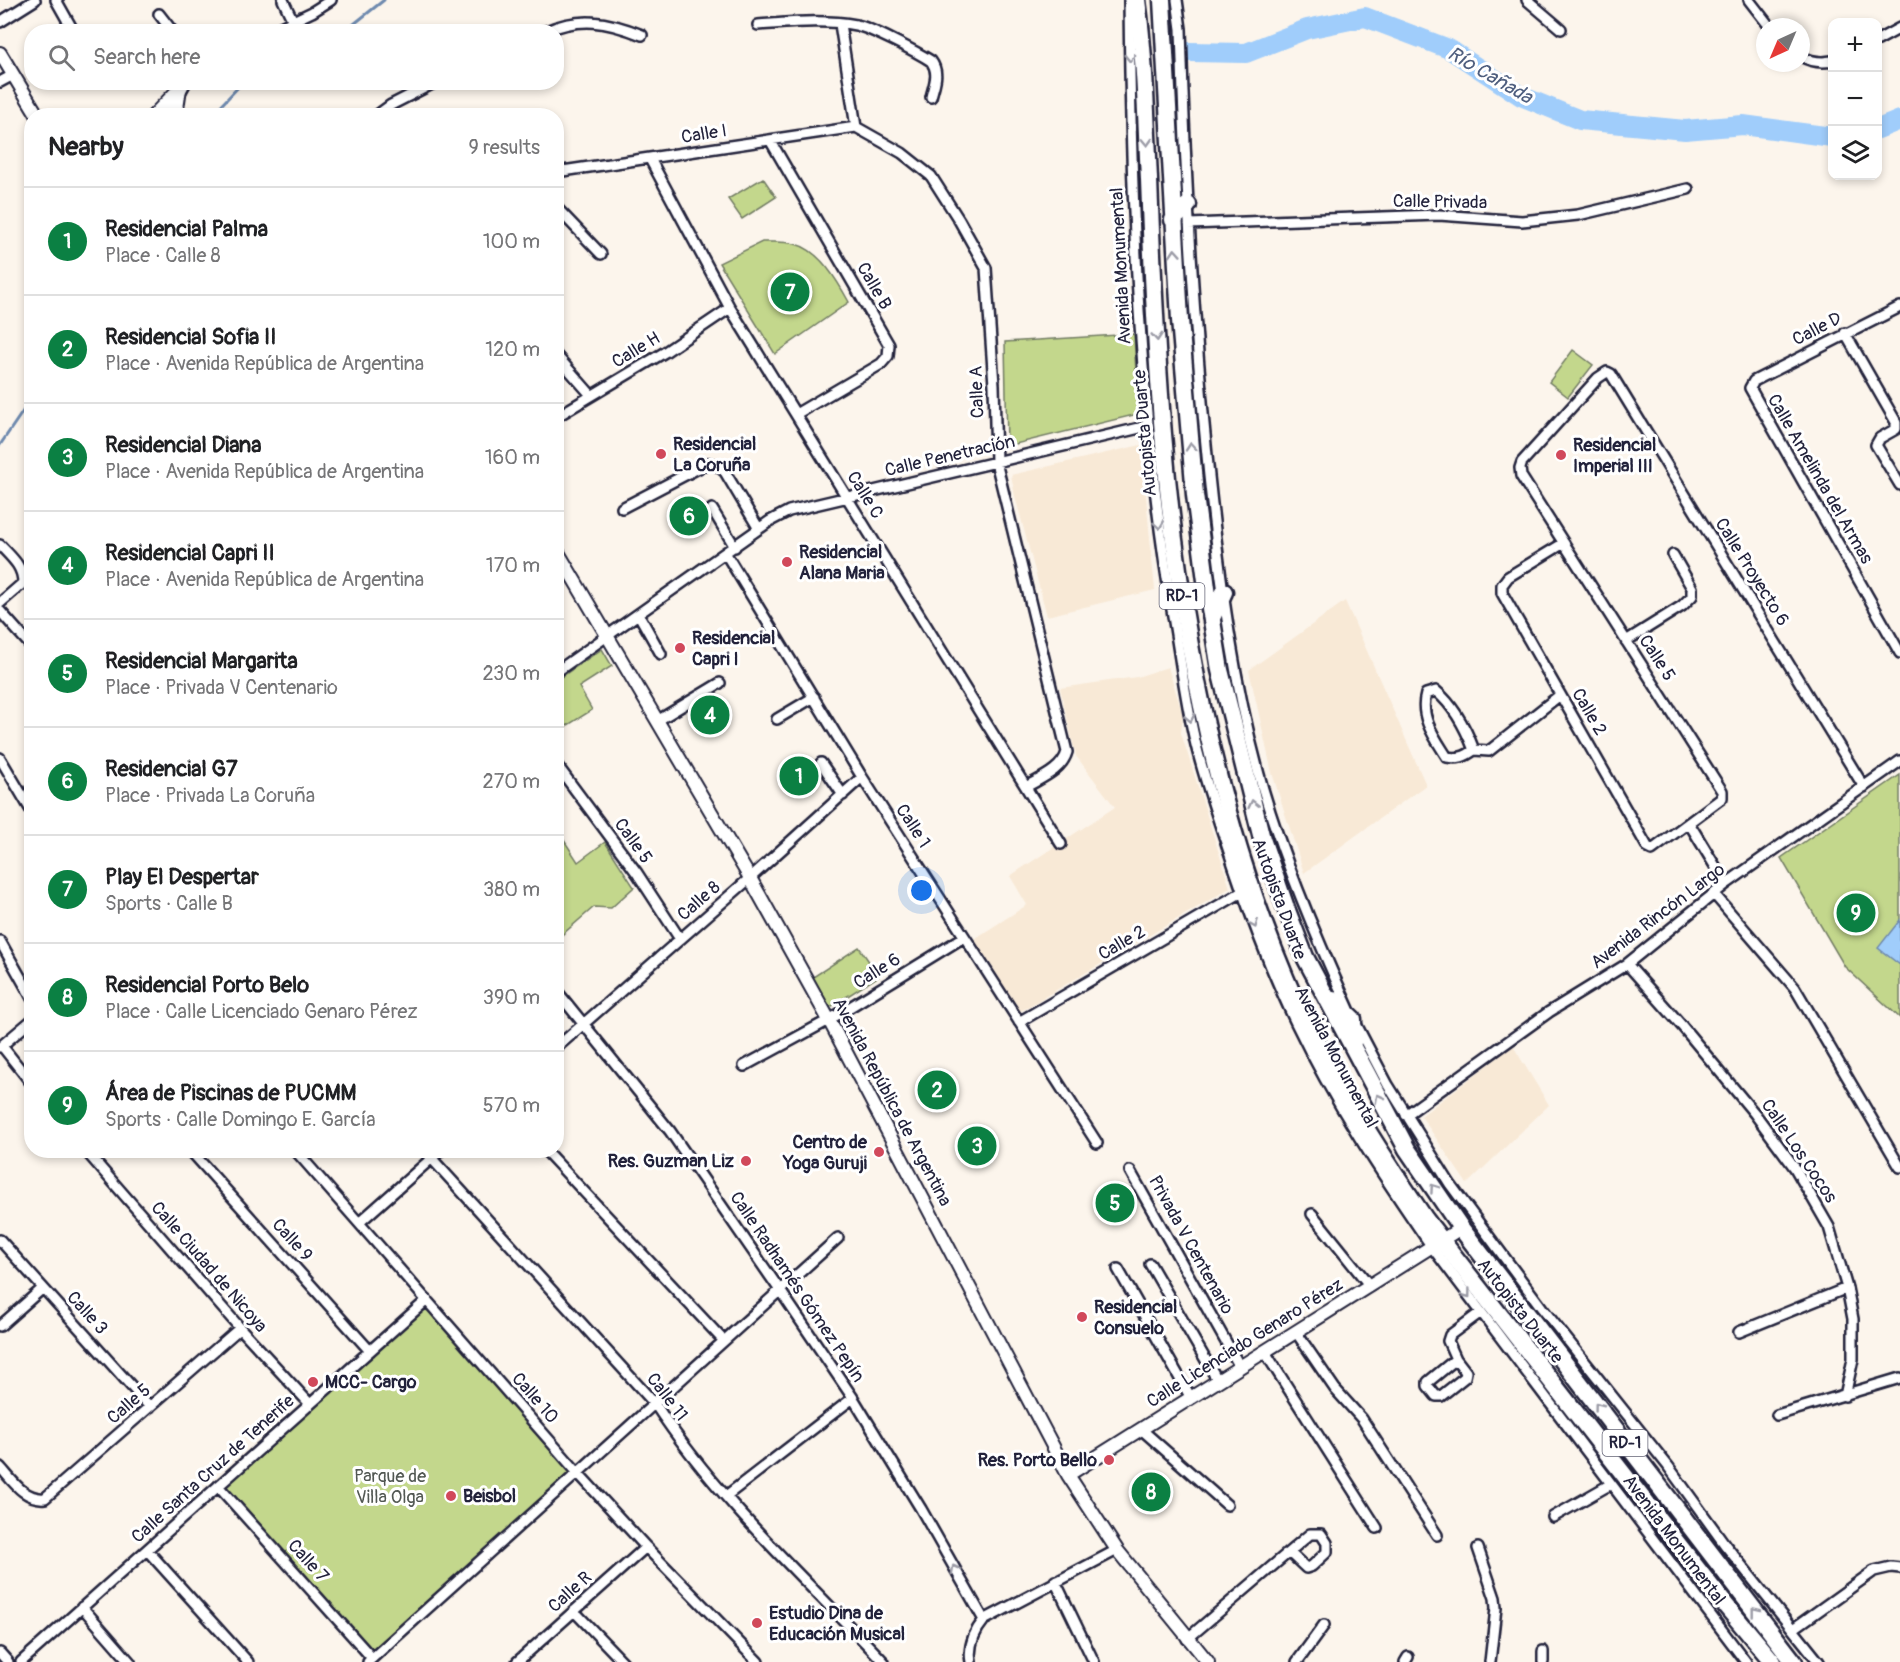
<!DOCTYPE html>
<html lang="en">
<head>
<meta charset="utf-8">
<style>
  :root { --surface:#fff; --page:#f2f2f2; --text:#202124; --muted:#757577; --line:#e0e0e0; --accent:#0b8043 }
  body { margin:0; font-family:Pangolin,sans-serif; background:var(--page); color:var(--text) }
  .controls { position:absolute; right:18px; top:18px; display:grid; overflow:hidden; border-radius:12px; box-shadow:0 3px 9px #0003 }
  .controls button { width:54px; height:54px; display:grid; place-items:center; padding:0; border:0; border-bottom:2px solid var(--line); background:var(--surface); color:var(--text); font:30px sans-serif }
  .compass { position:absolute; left:1756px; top:18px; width:54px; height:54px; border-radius:50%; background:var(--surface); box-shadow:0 3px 9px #0003; rotate:224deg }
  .you { position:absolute; left:922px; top:891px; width:21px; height:21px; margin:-15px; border:4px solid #fff; border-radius:50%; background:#1a73e8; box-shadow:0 0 0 9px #1a73e833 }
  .badge { display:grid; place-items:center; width:39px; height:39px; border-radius:50%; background:var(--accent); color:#fff; font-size:20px; font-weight:700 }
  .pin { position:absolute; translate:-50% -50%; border:3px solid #fff; box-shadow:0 2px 6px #0006 }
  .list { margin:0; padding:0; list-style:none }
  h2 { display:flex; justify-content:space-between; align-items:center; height:78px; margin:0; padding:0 24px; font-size:26px }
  h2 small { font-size:20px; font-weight:400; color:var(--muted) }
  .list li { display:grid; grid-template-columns:39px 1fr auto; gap:18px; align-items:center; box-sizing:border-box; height:108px; padding:0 24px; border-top:2px solid var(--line) }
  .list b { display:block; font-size:22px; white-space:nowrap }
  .list p { margin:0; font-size:20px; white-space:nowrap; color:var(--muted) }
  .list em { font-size:20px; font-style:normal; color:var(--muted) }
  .icon { flex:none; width:33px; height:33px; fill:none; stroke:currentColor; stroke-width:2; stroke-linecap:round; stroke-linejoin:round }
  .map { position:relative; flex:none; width:1900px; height:1662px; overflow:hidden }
  .search { position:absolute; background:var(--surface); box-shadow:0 3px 9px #0003; left:24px; top:24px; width:540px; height:66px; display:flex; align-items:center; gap:15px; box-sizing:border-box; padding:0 21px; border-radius:24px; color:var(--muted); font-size:22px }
  .panel { position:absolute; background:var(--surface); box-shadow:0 3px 9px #0003; left:24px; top:108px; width:540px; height:1050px; border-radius:24px }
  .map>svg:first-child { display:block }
</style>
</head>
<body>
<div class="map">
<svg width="1900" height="1662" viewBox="0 0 1900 1662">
  <rect width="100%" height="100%" fill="#fcf5ec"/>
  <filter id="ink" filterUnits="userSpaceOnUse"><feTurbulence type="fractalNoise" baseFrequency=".0167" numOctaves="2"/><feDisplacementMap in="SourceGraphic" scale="12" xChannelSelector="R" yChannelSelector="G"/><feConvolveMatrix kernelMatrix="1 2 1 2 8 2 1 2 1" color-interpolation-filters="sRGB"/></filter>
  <g filter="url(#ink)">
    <path fill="#f8e9d6" d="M1141,445L1155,590L1047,616L1015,496L1011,475Z
      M1345,601L1426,785L1304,873L1272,773L1249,670Z
      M1168,667L1183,715L1181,733L1230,888L1019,1012L968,943L1027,905L1010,876L1115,807L1076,756L1060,688L1137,677Z
      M1513,1046L1549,1105L1467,1184L1421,1116Z"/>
    <path fill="#c3d78c" stroke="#727c64" stroke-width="1.5" d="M763,178L776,197L742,219L728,199Z
      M762,242C773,242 785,241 795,244C820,250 838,282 849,302L775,354L719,263Z
      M1134,334L1138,414L1007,446L1005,342Z
      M1573,350L1593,365L1568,397L1549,382Z
      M602,649L612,666L579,687L592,710L557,732V680Z
      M1900,775V1018L1845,967L1781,858Z
      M556,828L578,862L605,842L634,887L611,908L594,907L557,939Z
      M859,947L879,976L829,1008L810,979Z
      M427,1300L578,1473L372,1658L218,1486Z"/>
    <path fill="#a0cdfb" stroke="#6e89ae" stroke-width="1.5" d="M1900,920V965L1878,948Z"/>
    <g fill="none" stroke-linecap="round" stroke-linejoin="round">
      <path stroke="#6e89ae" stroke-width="3" d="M344,32L384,0
        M211,116L243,82
        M0,445L32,398"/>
      <path stroke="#a0cdfb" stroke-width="20" d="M1189,52L1246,53L1307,29L1365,17L1449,49L1521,96L1580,120L1685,130L1743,125L1832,137
        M1878,129L1900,120"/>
      <defs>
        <path id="minor" d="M56,0L74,32
          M283,0L293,21
          M1129,0C1131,208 1139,417 1174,622C1181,663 1186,704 1196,745C1206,785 1220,824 1233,864C1251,918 1271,971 1296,1023C1334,1102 1382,1175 1432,1247L1746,1662
          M1177,0L1181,29C1185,178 1194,328 1209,476C1220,581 1234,687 1263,789C1285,864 1316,937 1349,1009
          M1527,0L1561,29
          M1749,0L1770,27
          M159,14L173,32
          M0,22L35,0
          M840,24L856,127L902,153L931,176L959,220L986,268L994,385L996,462L1067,752C1062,770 1041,778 1026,787
          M758,25C789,23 824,19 856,25C871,28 917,52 931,61C940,73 934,84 931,97
          M270,32L312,12L331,0
          M544,32C580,16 607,21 642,35
          M1878,40L1900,28
          M1801,56C1811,62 1821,63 1832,61
          M0,82L13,75
          M167,116L186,82
          M376,116L391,105L436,82
          M770,140L889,345L888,356L881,364L796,414
          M650,159L730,308L1061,844
          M556,172L856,127
          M556,207L601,254
          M1189,224L1439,215L1522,221L1578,215L1688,189
          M1900,307L1754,381L1750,388L1900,653
          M1845,333L1896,422V429L1880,438L1876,445L1900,485
          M556,355L591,395
          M556,417L665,352L730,308
          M622,508L708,463L718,466L725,472L759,529
          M712,509L735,547
          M1564,543L1508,577L1502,585V593L1648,848L1652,850L1722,798V791L1521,476L1520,468L1522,462L1598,378L1607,372L1611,374L1864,787
          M0,545C11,557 23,566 23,583L0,603
          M726,554L862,777L1097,1143
          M0,611L32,647
          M639,615L661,654
          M1626,641L1682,606L1692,596V588L1673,555
          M556,672L770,521L789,511L1148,426
          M1436,691C1453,705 1466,729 1474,750C1465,757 1458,759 1447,757C1435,738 1419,717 1426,694Z
          M777,719L814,697
          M657,721L720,683
          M1474,750L1489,751L1560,695
          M0,758L32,812
          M821,763L843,795
          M556,764L637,873L680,939
          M1689,823L1726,884
          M1714,894L1795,988L1900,1167
          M0,941L32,998
          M1627,964L1682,1026L1755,1114L1795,1168L1829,1227L1847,1288L1853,1319V1359L1845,1396
          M556,990L670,1131L779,1289L853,1398L921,1509L984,1620
          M1019,1022L1242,892
          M1356,1024L1388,1085L1450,1184L1542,1308L1668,1466L1726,1546L1819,1662
          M2,1046L32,1084
          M0,1047L32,1020
          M556,1048L750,878L862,777
          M744,1066L829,1020L964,937
          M1406,1115L1549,1012L1627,964L1726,884L1900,761
          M85,1150L240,1328L310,1404
          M190,1150L370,1351
          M295,1150L578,1473L646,1547L758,1662
          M424,1150L655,1404C717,1499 806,1580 884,1662
          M545,1150L723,1340
          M1130,1171L1240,1367
          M1312,1214L1370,1286
          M360,1222L441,1150
          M0,1240L150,1407
          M1150,1264L1218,1381
          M1118,1269L1191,1398
          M0,1326L43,1288
          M1296,1332L1335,1389L1362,1419L1437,1535
          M1739,1332L1847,1288
          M1265,1352L1377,1528
          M1456,1359L1466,1372L1465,1377L1441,1396H1436L1428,1386V1382L1456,1359L1448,1341L1450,1335L1481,1312
          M1777,1415L1900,1378
          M1141,1429L1227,1505
          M0,1467C13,1481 24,1500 45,1498L240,1328
          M218,1486L372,1658
          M726,1496L853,1398
          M1553,1517L1611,1484
          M1478,1548L1495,1598L1496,1608L1490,1662
          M147,1550L248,1662
          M1055,1581L1094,1662
          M82,1607L130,1662
          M574,1611L623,1662
          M1793,1629L1874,1571L1891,1567L1900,1568
          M1187,1639L1310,1534H1321L1327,1543V1552L1312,1566L1306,1568L1289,1552
          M0,1653L8,1662
          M21,1662L427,1300
          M368,1662L838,1238
          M517,1662L646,1547
          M971,1662C968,1646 974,1632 984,1620L1117,1550
          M1297,1662L1324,1625
          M1405,1662L1408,1657
          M1543,1662V1651"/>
        <path id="secondary" d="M0,53L38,116
          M153,116L180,88
          M176,116L180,88
          M556,549L750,878L829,1020L1068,1475L1117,1550L1208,1662
          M1068,1475L1461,1228"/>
        <path id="motorway" d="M1137,0C1145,59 1146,119 1149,179C1152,264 1156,349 1163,434C1179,629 1217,826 1297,1005C1304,1021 1313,1035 1321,1050C1352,1109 1388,1164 1425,1219L1727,1607L1773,1662
          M1162,0L1180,320L1195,495L1208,596L1220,670L1262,839L1286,908L1305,957L1407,1149L1461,1228L1794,1662
          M1173,220L1188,205
          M1212,618L1224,592
          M1333,1000L1353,1019V1043"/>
      </defs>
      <use href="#minor" stroke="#22223b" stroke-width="14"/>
      <use href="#secondary" stroke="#22223b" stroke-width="16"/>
      <use href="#motorway" stroke="#22223b" stroke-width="21"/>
      <use href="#minor" stroke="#fff" stroke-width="9"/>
      <use href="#secondary" stroke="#fff" stroke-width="12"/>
      <use href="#motorway" stroke="#fff" stroke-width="16"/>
    </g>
    <defs><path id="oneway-chevron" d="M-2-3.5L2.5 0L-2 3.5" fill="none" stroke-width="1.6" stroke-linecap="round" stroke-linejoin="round" transform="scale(1.5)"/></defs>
    <g stroke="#9c9ca7">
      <use href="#oneway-chevron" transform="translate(1130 58) rotate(89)"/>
      <use href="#oneway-chevron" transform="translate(1147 142) rotate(88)"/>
      <use href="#oneway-chevron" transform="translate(1175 253) rotate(-94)"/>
      <use href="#oneway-chevron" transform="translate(1157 337) rotate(86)"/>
      <use href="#oneway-chevron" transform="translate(1191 447) rotate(-95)"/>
      <use href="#oneway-chevron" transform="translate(1159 525) rotate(82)"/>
      <use href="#oneway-chevron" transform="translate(1190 718) rotate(79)"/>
      <use href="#oneway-chevron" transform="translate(1253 804) rotate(-103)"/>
      <use href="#oneway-chevron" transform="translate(1254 924) rotate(68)"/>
      <use href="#oneway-chevron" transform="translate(1379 1098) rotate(-118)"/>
      <use href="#oneway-chevron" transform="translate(1434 1188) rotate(-125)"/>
      <use href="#oneway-chevron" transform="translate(1467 1294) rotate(53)"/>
      <use href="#oneway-chevron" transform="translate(1598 1406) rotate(-127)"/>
      <use href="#oneway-chevron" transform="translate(955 1569) rotate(-119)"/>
      <use href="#oneway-chevron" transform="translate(1755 1611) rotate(-128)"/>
    </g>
  </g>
  <g fill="#d1495b" stroke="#fff" stroke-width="2">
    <circle cx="661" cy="454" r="6"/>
    <circle cx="1561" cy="455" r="6"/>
    <circle cx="787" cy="562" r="6"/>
    <circle cx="680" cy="648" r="6"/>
    <circle cx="879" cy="1152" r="6"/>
    <circle cx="746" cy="1161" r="6"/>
    <circle cx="1082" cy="1317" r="6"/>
    <circle cx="313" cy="1382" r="6"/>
    <circle cx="1109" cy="1460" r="6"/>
    <circle cx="451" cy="1496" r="6"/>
    <circle cx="757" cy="1623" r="6"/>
  </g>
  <g text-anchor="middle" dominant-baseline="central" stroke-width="6" stroke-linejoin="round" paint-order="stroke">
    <g fill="#fff" stroke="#646476" stroke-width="1.5">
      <rect x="1159.5" y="583" width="45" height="26" rx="4.5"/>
      <rect x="1602.5" y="1430" width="45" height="26" rx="4.5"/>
    </g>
    <g font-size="16" font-weight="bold" fill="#22223b">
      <text x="1182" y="596">RD-1</text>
      <text x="1625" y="1443">RD-1</text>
    </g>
    <g font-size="18" fill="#22223b" stroke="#fff">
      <text transform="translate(704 134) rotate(-9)">Calle I</text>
      <text transform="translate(1440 202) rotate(1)">Calle Privada</text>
      <text transform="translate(1121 266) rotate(-93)">Avenida Monumental</text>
      <text transform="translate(874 286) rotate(60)">Calle B</text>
      <text transform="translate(1817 329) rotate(-27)">Calle D</text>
      <text transform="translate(636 350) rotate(-31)">Calle H</text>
      <text transform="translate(977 392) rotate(-92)">Calle A</text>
      <text transform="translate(1145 433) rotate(-95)">Autopista Duarte</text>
      <text transform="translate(950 456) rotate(-13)">Calle Penetración</text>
      <text transform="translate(1820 479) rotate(60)">Calle Amelinda del Armas</text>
      <text transform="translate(865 495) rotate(58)">Calle C</text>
      <text transform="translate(1752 572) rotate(58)">Calle Proyecto 6</text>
      <text transform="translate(1657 658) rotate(57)">Calle 5</text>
      <text transform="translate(1589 712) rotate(60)">Calle 2</text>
      <text transform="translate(913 826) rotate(57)">Calle 1</text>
      <text transform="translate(633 841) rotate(54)">Calle 5</text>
      <text transform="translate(1279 899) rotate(70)">Autopista Duarte</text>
      <text transform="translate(699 901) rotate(-41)">Calle 8</text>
      <text transform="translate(1658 916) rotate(-37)">Avenida Rincón Largo</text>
      <text transform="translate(1122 943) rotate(-30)">Calle 2</text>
      <text transform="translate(877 971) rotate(-32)">Calle 6</text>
      <text transform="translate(1336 1057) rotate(62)">Avenida Monumental</text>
      <text transform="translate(892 1102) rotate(62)">Avenida República de Argentina</text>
      <text transform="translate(1799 1151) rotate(56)">Calle Los Cocos</text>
      <text transform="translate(292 1240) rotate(48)">Calle 9</text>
      <text transform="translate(1191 1245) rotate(61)">Privada V Centenario</text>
      <text transform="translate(209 1267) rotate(49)">Calle Ciudad de Nicoya</text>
      <text transform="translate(797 1287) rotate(56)">Calle Radhamés Gómez Pepín</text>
      <text transform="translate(1520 1311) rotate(52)">Autopista Duarte</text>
      <text transform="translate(87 1313) rotate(48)">Calle 3</text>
      <text transform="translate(1245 1343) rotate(-32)">Calle Licenciado Genaro Pérez</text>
      <text transform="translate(667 1397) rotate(53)">Calle 11</text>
      <text transform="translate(535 1398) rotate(49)">Calle 10</text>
      <text transform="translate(129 1404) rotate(-41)">Calle 5</text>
      <text transform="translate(213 1469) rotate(-42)">Calle Santa Cruz de Tenerife</text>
      <text transform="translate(1674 1540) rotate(53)">Avenida Monumental</text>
      <text transform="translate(308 1561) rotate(48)">Calle 7</text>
      <text transform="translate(570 1592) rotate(-42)">Calle R</text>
    </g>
    <g font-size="18" font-weight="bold" fill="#22223b" stroke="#fff" text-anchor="start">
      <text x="673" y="444">Residencial<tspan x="673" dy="21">La Coruña</tspan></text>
      <text x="1573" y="445">Residencial<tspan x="1573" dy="21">Imperial III</tspan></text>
      <text x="799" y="552">Residencial<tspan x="799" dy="21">Alana Maria</tspan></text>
      <text x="692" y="638">Residencial<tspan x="692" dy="21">Capri I</tspan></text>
      <text x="867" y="1142" text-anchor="end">Centro de<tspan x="867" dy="21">Yoga Guruji</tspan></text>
      <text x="734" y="1161" text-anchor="end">Res. Guzman Liz</text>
      <text x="1094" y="1307">Residencial<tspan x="1094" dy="21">Consuelo</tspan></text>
      <text x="325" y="1382">MCC- Cargo</text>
      <text x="1097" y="1460" text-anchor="end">Res. Porto Bello</text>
      <text x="463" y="1496">Beisbol</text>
      <text x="769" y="1613">Estudio Dina de<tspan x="769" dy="21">Educación Musical</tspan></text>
    </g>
    <g font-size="18" fill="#525853" stroke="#fff">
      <text x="390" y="1476">Parque de<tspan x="390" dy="21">Villa Olga</tspan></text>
    </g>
    <g font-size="20" font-style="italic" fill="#4e5e7e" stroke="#fff">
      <text transform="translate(1490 75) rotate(30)">Río Cañada</text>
    </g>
  </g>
</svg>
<div class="controls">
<button>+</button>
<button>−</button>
<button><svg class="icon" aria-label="layers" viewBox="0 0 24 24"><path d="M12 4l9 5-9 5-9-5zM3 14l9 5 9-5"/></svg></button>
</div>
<svg class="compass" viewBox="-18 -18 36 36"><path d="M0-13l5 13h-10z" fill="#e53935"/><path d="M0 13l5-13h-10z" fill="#757577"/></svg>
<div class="you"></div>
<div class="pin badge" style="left:799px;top:776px">1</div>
<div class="pin badge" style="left:937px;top:1090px">2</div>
<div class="pin badge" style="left:977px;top:1146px">3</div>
<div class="pin badge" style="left:710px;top:715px">4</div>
<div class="pin badge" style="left:1115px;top:1203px">5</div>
<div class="pin badge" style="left:689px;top:516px">6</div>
<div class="pin badge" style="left:790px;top:292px">7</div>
<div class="pin badge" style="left:1151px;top:1492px">8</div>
<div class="pin badge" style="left:1856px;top:913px">9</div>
<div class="search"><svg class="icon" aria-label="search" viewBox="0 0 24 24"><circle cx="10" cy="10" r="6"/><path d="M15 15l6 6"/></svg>Search here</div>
<section class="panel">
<h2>Nearby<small>9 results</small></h2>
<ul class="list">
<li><span class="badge">1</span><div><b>Residencial Palma</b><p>Place · Calle 8</p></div><em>100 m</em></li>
<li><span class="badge">2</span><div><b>Residencial Sofia II</b><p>Place · Avenida República de Argentina</p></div><em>120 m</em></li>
<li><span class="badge">3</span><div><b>Residencial Diana</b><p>Place · Avenida República de Argentina</p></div><em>160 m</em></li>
<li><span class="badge">4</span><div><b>Residencial Capri II</b><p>Place · Avenida República de Argentina</p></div><em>170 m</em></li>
<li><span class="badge">5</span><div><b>Residencial Margarita</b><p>Place · Privada V Centenario</p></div><em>230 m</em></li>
<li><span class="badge">6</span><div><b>Residencial G7</b><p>Place · Privada La Coruña</p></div><em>270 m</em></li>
<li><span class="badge">7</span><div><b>Play El Despertar</b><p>Sports · Calle B</p></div><em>380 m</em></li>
<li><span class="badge">8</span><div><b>Residencial Porto Belo</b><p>Place · Calle Licenciado Genaro Pérez</p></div><em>390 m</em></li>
<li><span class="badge">9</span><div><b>Área de Piscinas de PUCMM</b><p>Sports · Calle Domingo E. García</p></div><em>570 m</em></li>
</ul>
</section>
</div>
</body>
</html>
